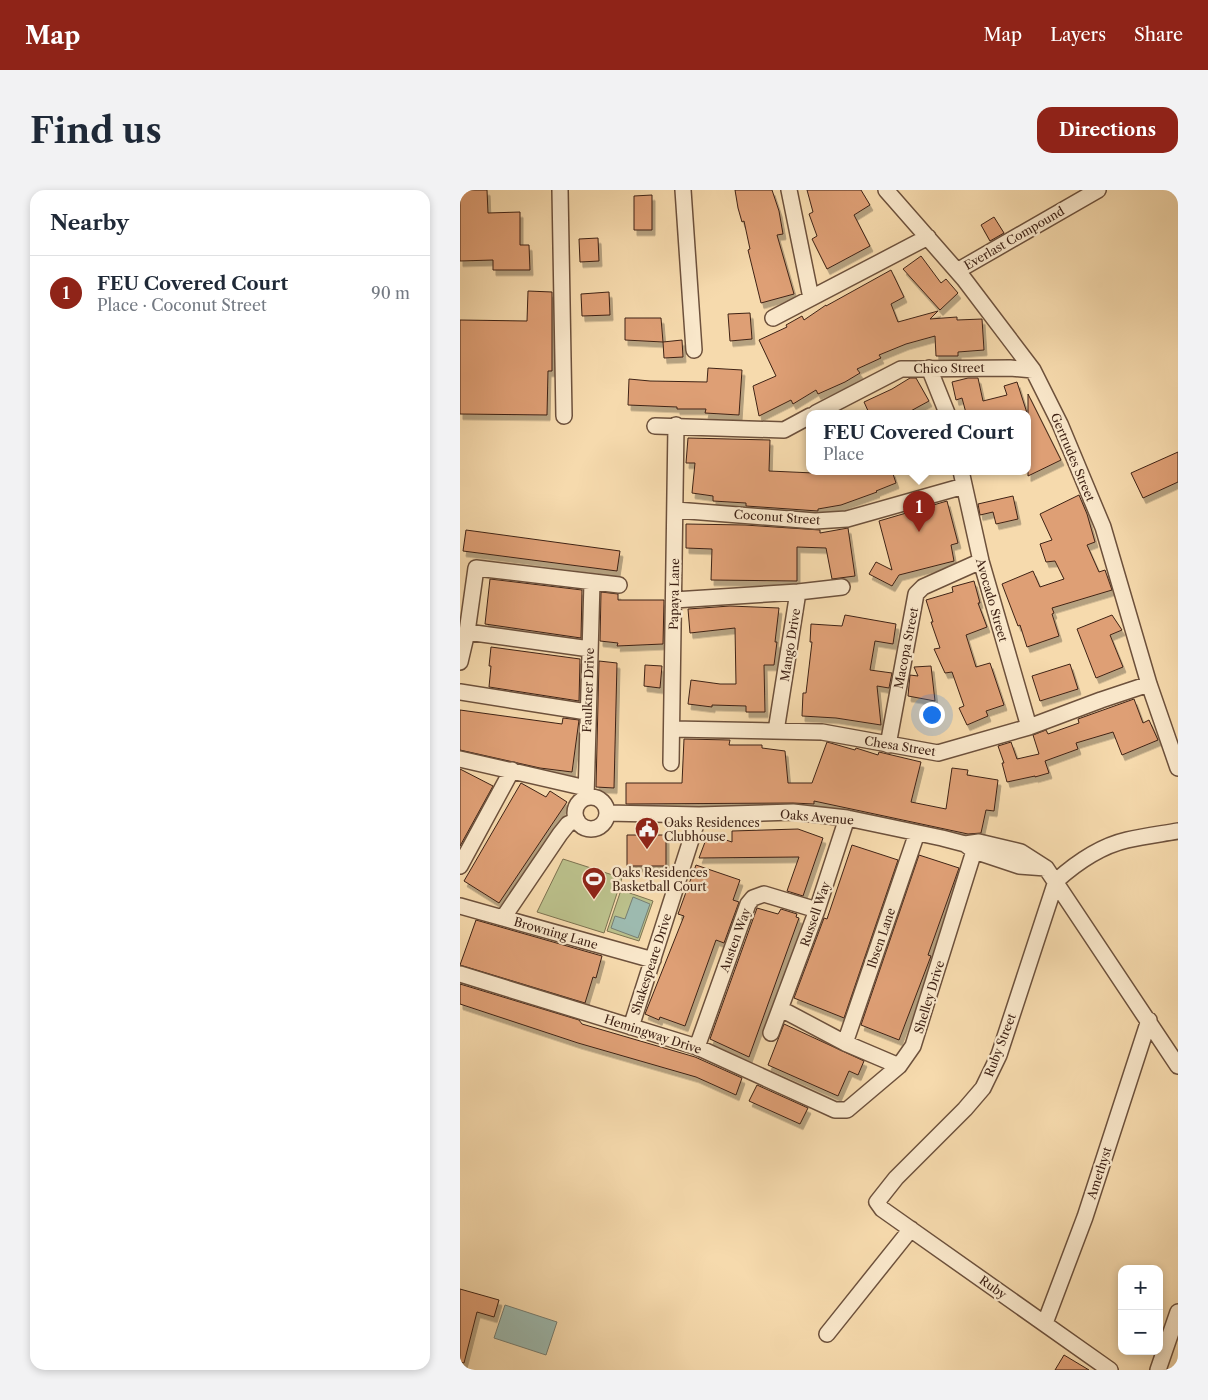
<!DOCTYPE html>
<html lang="en">
<head>
<meta charset="utf-8">
<style>
  :root { --surface:#fff; --page:#f2f2f3; --text:#1f2937; --muted:#747a83; --line:#e0e1e3; --accent:#8f2418 }
  body { margin:0; font-family:"Libre Caslon Text",serif; background:var(--page); color:var(--text) }
  .controls { position:absolute; right:15px; bottom:15px; display:grid; overflow:hidden; border-radius:10px; box-shadow:0 2px 8px #0003 }
  .controls button { width:45px; height:45px; display:grid; place-items:center; padding:0; border:0; border-bottom:1px solid var(--line); background:var(--surface); color:var(--text); font:25px sans-serif }
  .you { position:absolute; left:471px; top:524px; width:18px; height:18px; margin:-12px; border:4px solid #fff; border-radius:50%; background:#1a73e8; box-shadow:0 0 0 8px #1a73e833 }
  .badge { display:grid; place-items:center; width:32px; height:32px; border-radius:50%; background:var(--accent); color:#fff; font-size:16px; font-weight:700 }
  .pin { position:absolute; translate:-50% -41px; filter:drop-shadow(0 1px 2px #0008) }
  .pin::after { content:''; position:absolute; top:26px; width:18px; height:15px; background:inherit; clip-path:polygon(0 0,100% 0,50% 100%) }
  .popup { position:absolute; left:346px; top:220px; width:225px; height:65px; box-sizing:border-box; display:grid; place-content:center; border-radius:10px; background:var(--surface); filter:drop-shadow(0 1px 4px #0005); font-size:16px; white-space:nowrap; color:var(--muted) }
  .popup b { font-size:19px; color:var(--text) }
  .popup::after { content:''; position:absolute; left:50%; top:100%; margin-left:-10px; border:10px solid transparent; border-top-color:var(--surface) }
  .list { margin:0; padding:0; list-style:none }
  h2 { display:flex; justify-content:space-between; align-items:center; height:65px; margin:0; padding:0 20px; font-size:21px }
  h2 small { font-size:16px; font-weight:400; color:var(--muted) }
  .list li { display:grid; grid-template-columns:32px 1fr auto; gap:15px; align-items:center; box-sizing:border-box; height:75px; padding:0 20px; border-top:1px solid var(--line) }
  .list b { display:block; font-size:19px; white-space:nowrap }
  .list p { margin:0; font-size:16px; white-space:nowrap; color:var(--muted) }
  .list em { font-size:16px; font-style:normal; color:var(--muted) }
  .map { position:relative; flex:none; width:718px; height:1180px; overflow:hidden; border-radius:15px }
  header { display:flex; align-items:center; gap:30px; box-sizing:border-box; height:70px; padding:0 25px; background:var(--accent); color:#fff }
  header strong { font-size:24px }
  nav { display:flex; gap:28px; margin-inline-start:auto; font-size:18px }
  .intro { display:flex; align-items:center; justify-content:space-between; box-sizing:border-box; height:120px; padding:0 30px }
  h1 { margin:0; font-size:35px }
  .button { padding:12px 22px; border-radius:15px; background:var(--accent); color:#fff; font-size:18px; font-weight:700 }
  main { display:flex; gap:30px; padding:0 30px }
  aside { flex:1; background:var(--surface); border-radius:15px; box-shadow:0 2px 8px #0003 }
  .map>svg:first-child { display:block }
</style>
</head>
<body>
<header>
<strong>Map</strong>
<nav><a>Map</a><a>Layers</a><a>Share</a></nav>
</header>
<div class="intro"><h1>Find us</h1><a class="button">Directions</a></div>
<main>
<aside>
<h2>Nearby<small></small></h2>
<ul class="list">
<li><span class="badge">1</span><div><b>FEU Covered Court</b><p>Place · Coconut Street</p></div><em>90 m</em></li>
</ul>
</aside>
<div class="map">
<svg width="718" height="1180" viewBox="0 0 718 1180">
  <defs>
    <filter id="shadow"><feDropShadow dx="3" dy="5.5" stdDeviation="0" flood-color="#0004"/></filter>
  </defs>
  <rect width="100%" height="100%" fill="#f6daad"/>
  <filter id="stains"><feTurbulence type="fractalNoise" baseFrequency=".004" numOctaves="4"/><feColorMatrix values="0 0 0 0 .2 0 0 0 0 .09 0 0 0 0 .02 0 0 0 .5 -.17"/></filter>
  <radialGradient id="worn" r=".72"><stop offset=".6" stop-color="#630" stop-opacity="0"/><stop offset="1" stop-color="#630" stop-opacity=".3"/></radialGradient>
  <path fill="#bbc08b" stroke="#7d7250" d="M103,669L162,688L144,743L77,722Z
    M161,700L193,711L179,751L147,741Z"/>
  <path fill="#9dbaaf" stroke="#777e72" d="M173,707L190,714L178,748L151,738L155,726L165,729Z
    M45,1115L97,1132L86,1165L34,1148Z"/>
  <path fill="#de9f74" stroke="#3f2316" filter="url(#shadow)" d="M0,0H27L28,23L60,22V55H69L70,80H33V70L0,71Z
    M275,0H312L319,21L323,44L317,45L334,104L301,113L288,60L290,59L284,31L282,32L278,18Z
    M347,0H401L410,15L394,25L410,56L367,79L352,49L357,46L349,24L353,22Z
    M192,5V40H174V6Z
    M534,27L544,43L530,51L521,35Z
    M138,48L139,71L120,72L119,49Z
    M461,66L481,93L486,89L498,103L480,120L443,79Z
    M431,80L444,107L431,114L438,132L478,121L470,129L497,127V130L522,129L524,160L498,162V166H476L475,146L446,154L419,165L421,168L397,179L400,183L385,192L358,204L356,200L333,214L331,210L299,226L293,196L316,186L299,150L327,137L326,135L342,126L344,130L366,115V116Z
    M68,101L92,102V181H88L87,225L0,224V130L67,131Z
    M149,102L150,125L122,126L121,104Z
    M290,123L292,149L270,151L268,124Z
    M165,128H201L203,152L165,150Z
    M222,150L223,167L204,168L203,152Z
    M248,178L282,180L279,225L245,223L246,219H217V217L168,215L169,189L190,191L247,192Z
    M450,188H456L469,211L447,223H409L404,212L432,199Z
    M508,188H518L523,211L547,205L544,196L557,192L567,223H506L502,208L496,210L492,192Z
    M568,204L601,270L568,286Z
    M228,248L310,250L309,281L354,283L353,281H432L436,293L416,301L417,302L381,315L358,319V321L286,316V313L253,311V306L232,303L235,273H226Z
    M718,262V292L683,308L671,283Z
    M619,305L627,324L635,352L627,355L639,382L645,380L652,400L592,418L594,423L592,424L599,446L567,457L560,435L558,436L542,394L573,381L580,397L604,389L595,371L586,372L580,354L592,350L580,324Z
    M553,306L558,329L536,334L533,322L520,325L518,314Z
    M487,311L498,353L491,355L494,371L439,385L432,396L409,384L416,372L432,380L419,331Z
    M226,334L285,335L360,340V343L388,338L395,386L372,389L366,358L337,357V391L251,390L252,359L226,358Z
    M6,340L160,361L157,381L3,361Z
    M30,389L122,400L121,448L25,434Z
    M514,391L520,413H518L527,437L506,445L516,477L530,473L544,515L526,521L528,526L507,535L499,518L504,516L492,482L485,483L474,459L480,458L471,432H473L466,410L493,402L492,397Z
    M141,402L158,404V410H204L203,454L157,456L158,453L140,451Z
    M270,416L319,418L315,452H317L314,475H304L305,522H286V516L252,515V517L228,514L231,490L260,494H276L275,438L230,443L228,419Z
    M385,425L436,434L433,454L415,451L410,480L432,483L429,498L417,496L421,535L376,528L342,526L343,503H346L352,452H350L351,434L382,436Z
    M652,425L662,440L650,445L663,477L636,488L617,439Z
    M31,457L120,469L119,511L29,497L31,476H29Z
    M139,471L157,473L154,598L136,597Z
    M610,474L618,499L580,511L572,486Z
    M185,475L202,476L200,498L184,496Z
    M471,476L475,511L448,506L450,485L458,486L454,477Z
    M674,509L683,533L689,530L698,550L662,565L653,542L616,553L618,559L585,571L589,583L575,587V586L547,592L542,573H544L538,556L551,552L557,569L579,564L573,545L586,540L588,544L619,533L618,529Z
    M0,520L102,534L103,528L119,530L112,582L80,578L0,560Z
    M224,549L270,550L269,555H302V558L325,561L328,593H352L367,552L395,560L396,558L418,565L419,562L461,572L451,612L486,619L492,578L508,580L507,585L538,590L534,621L526,620L521,643L508,644L354,611V614L333,613L166,614V593H222Z
    M0,579L33,596L0,656Z
    M61,593L86,607L90,601L107,612L39,713L4,691Z
    M338,639L363,648L343,706L327,701L339,667L239,668L248,644L272,652V641Z
    M167,645H206V676H167Z
    M392,655L438,670L384,828L334,808L364,728L367,729Z
    M459,665L499,678L468,765L471,766L439,850L401,835Z
    M236,675L280,690L273,710L279,712L264,753L256,750L225,836L200,827L199,830L185,824L224,726L218,724Z
    M297,718L318,724L321,719L337,724L336,727L339,728L289,867L250,849Z
    M16,730L142,766L136,788L133,787L125,813L0,775Z
    M0,794L119,830L122,834L235,867L282,888L276,905L236,887L118,853L0,814Z
    M324,834L404,871L398,885L389,881L378,906L308,875Z
    M297,895L348,918L340,934L289,911Z
    M0,1099L39,1110L34,1127L17,1122L4,1173L0,1172Z
    M604,1165L629,1180H595Z"/>
  <g fill="none" stroke-linecap="round" stroke-linejoin="round">
    <defs>
      <path id="minor" d="M100,0L104,226
        M223,0L234,160
        M329,0L351,108
        M426,0L504,89L573,180L600,234L643,337L689,494L718,578
        M497,81L638,0
        M313,128L468,47
        M469,178L487,223
        M356,223L441,179L550,178L573,180
        M195,236L324,240L350,226
        M501,281L521,371L569,537
        M216,320L355,331L387,329L504,296
        M214,410L338,402L382,397
        M7,442L130,459
        M0,472L7,442L16,378L159,395
        M0,502L127,522
        M212,539L362,542L478,563L569,537L641,510L689,494
        M316,541L338,402
        M428,555L456,404L463,397L521,371
        M0,569L126,598
        M211,573L216,235
        M115 623a16 16 0 1 1 32 0a16 16 0 1 1-32 0Z
        M126,608L132,392
        M147,623L239,625L333,622L387,628L482,648L505,654L514,661L559,676L586,678
        M505,654L519,652L561,662L586,678L718,876
        M0,676L52,580
        M0,716L193,770
        M43,728L100,644L108,634L117,630
        M0,784L237,857L375,920H387L439,876L453,856L514,661
        M321,819L385,853L439,876
        M171,837L239,625
        M311,843L357,720L387,628
        M385,853L457,643
        M237,857L288,714L293,708L304,704L357,720
        M585,1133L625,1027L689,830
        M367,1144L451,1039
        M650,1180L422,1019L417,1012L436,988L505,919L523,898L539,865L596,691C616,673 641,656 667,650C684,646 701,644 718,641
        M698,1180L718,1122"/>
    </defs>
    <use href="#minor" stroke="#6d513c" stroke-width="18"/>
    <use href="#minor" stroke="#f9e7ca" stroke-width="15"/>
  </g>
  <defs>
    <symbol id="civic-pin" viewBox="-11 -11 22 30"><path d="M0 17L-7.5 6A9.5 9.5 0 1 1 7.5 6Z" fill="#8f2418" stroke="#f9e7ca"/><path d="M-.6-6.5H3V-4.5H.6V-3L4-1V1h2V6H-6V1h2V-1L-.6-3ZM-1.2 2.5V6h2.4V2.5Z" fill="#fff"/></symbol>
    <symbol id="stadium-pin" viewBox="-11 -11 22 30"><path d="M0 17L-7.5 6A9.5 9.5 0 1 1 7.5 6Z" fill="#8f2418" stroke="#f9e7ca"/><path d="M0-5a6.5 5 0 1 0 0 10a6.5 5 0 1 0 0-10ZM-3.5-1.8h7v3.6h-7Z" fill="#fff"/></symbol>
  </defs>
  <g fill-rule="evenodd">
    <use href="#civic-pin" x="173" y="625" width="28" height="38"/>
    <use href="#stadium-pin" x="120" y="675" width="28" height="38"/>
  </g>
  <g text-anchor="middle" dominant-baseline="central" stroke-width="4.5" stroke-linejoin="round" paint-order="stroke">
    <g font-size="12" fill="#3f2316" stroke="#f9e7ca">
      <text transform="translate(554 48) rotate(-30)">Everlast Compound</text>
      <text transform="translate(489 178) rotate(-1)">Chico Street</text>
      <text transform="translate(613 267) rotate(67)">Gertrudes Street</text>
      <text transform="translate(317 327) rotate(4)">Coconut Street</text>
      <text transform="translate(214 404) rotate(-89)">Papaya Lane</text>
      <text transform="translate(532 410) rotate(74)">Avocado Street</text>
      <text transform="translate(330 455) rotate(-81)">Mango Drive</text>
      <text transform="translate(446 458) rotate(-79)">Macopa Street</text>
      <text transform="translate(128 500) rotate(-88)">Faulkner Drive</text>
      <text transform="translate(440 556) rotate(9)">Chesa Street</text>
      <text transform="translate(357 627) rotate(5)">Oaks Avenue</text>
      <text transform="translate(355 724) rotate(-71)">Russell Way</text>
      <text transform="translate(96 743) rotate(16)">Browning Lane</text>
      <text transform="translate(421 748) rotate(-71)">Ibsen Lane</text>
      <text transform="translate(275 750) rotate(-70)">Austen Way</text>
      <text transform="translate(191 774) rotate(-72)">Shakespeare Drive</text>
      <text transform="translate(469 807) rotate(-73)">Shelley Drive</text>
      <text transform="translate(193 844) rotate(18)">Hemingway Drive</text>
      <text transform="translate(540 855) rotate(-69)">Ruby Street</text>
      <text transform="translate(639 983) rotate(-72)">Amethyst</text>
      <text transform="translate(533 1097) rotate(35)">Ruby</text>
    </g>
    <g font-size="12" fill="#3f2316" stroke="#f9e7ca" text-anchor="start">
      <text x="204" y="632">Oaks Residences<tspan x="204" dy="14">Clubhouse</tspan></text>
      <text x="152" y="682">Oaks Residences<tspan x="152" dy="14">Basketball Court</tspan></text>
    </g>
  </g>
  <rect width="100%" height="100%" filter="url(#stains)"/>
  <rect width="100%" height="100%" fill="url(#worn)"/>
</svg>
<div class="controls">
<button>+</button>
<button>−</button>
</div>
<div class="you"></div>
<div class="pin badge" style="left:459px;top:342px">1</div>
<div class="popup"><b>FEU Covered Court</b>Place</div>
</div>
</main>
</body>
</html>
